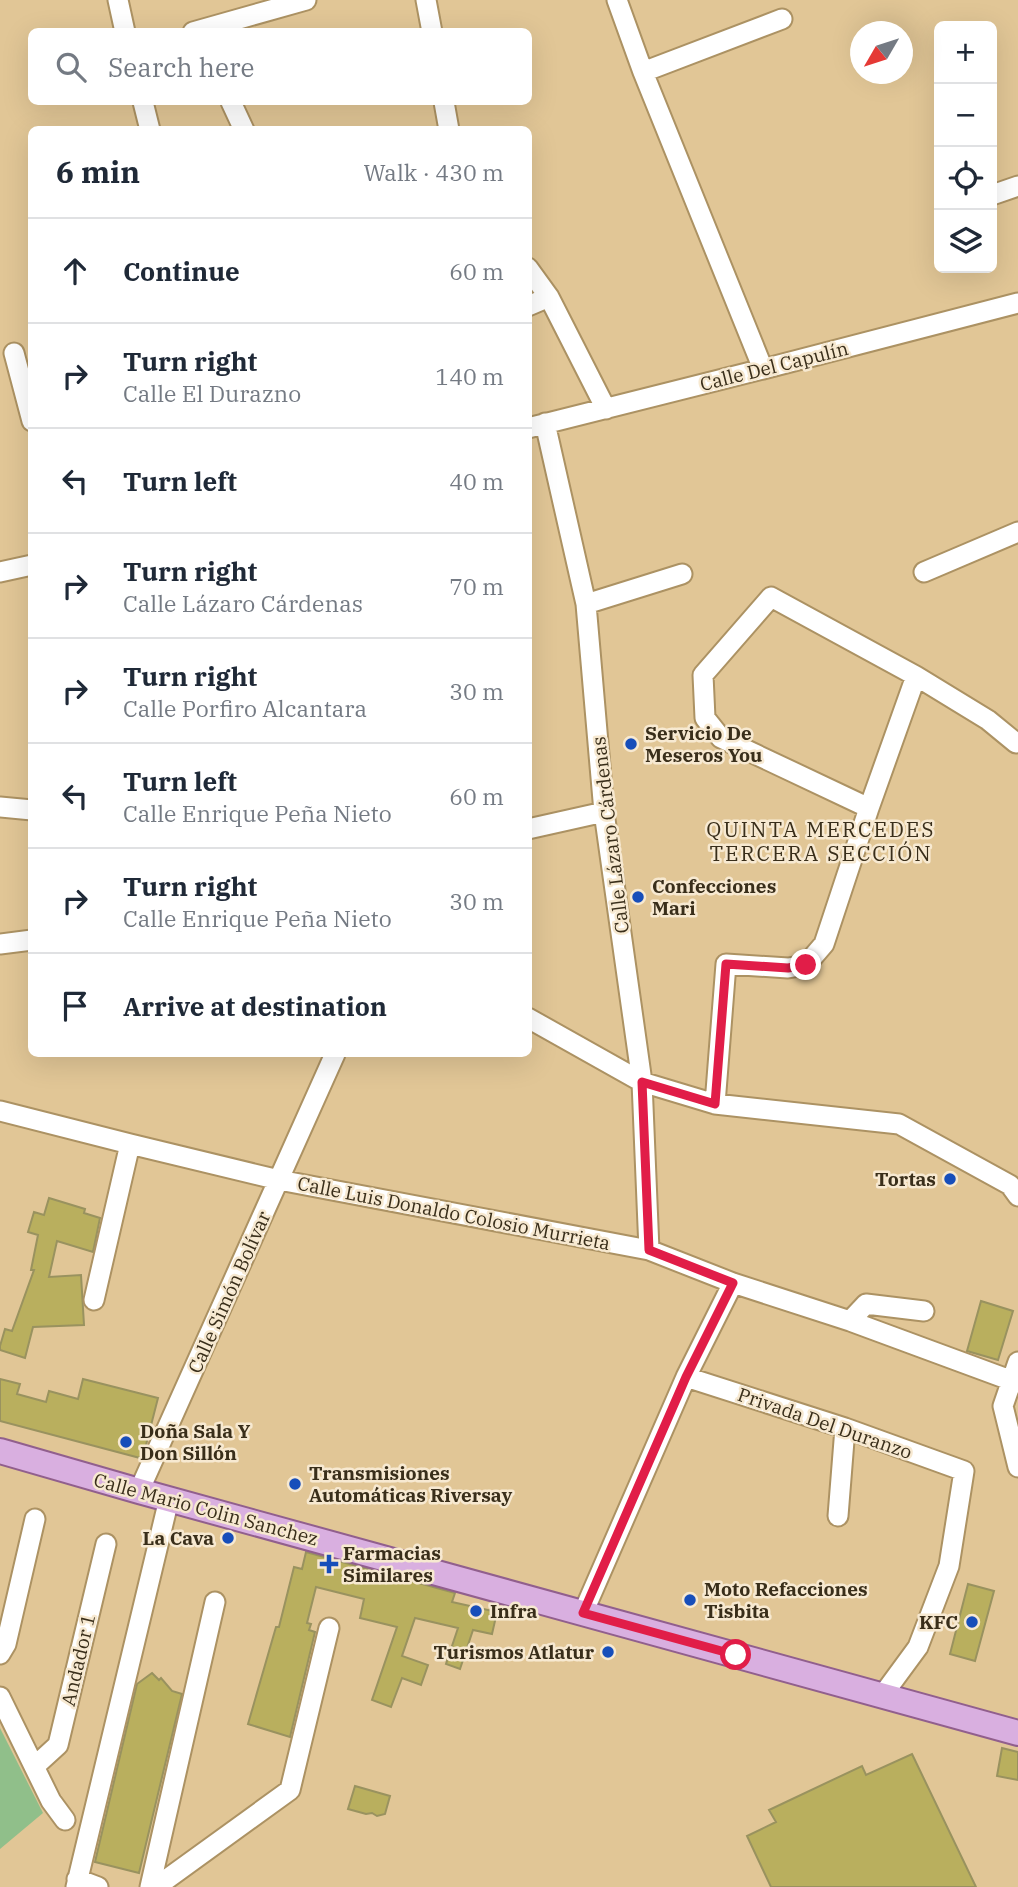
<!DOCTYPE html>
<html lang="en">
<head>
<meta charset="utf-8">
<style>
  :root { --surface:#fff; --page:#f2f2f3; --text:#1f2937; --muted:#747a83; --line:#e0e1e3 }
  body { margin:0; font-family:"IBM Plex Serif",serif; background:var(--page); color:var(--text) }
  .controls { position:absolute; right:21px; top:21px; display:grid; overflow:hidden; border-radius:10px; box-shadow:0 7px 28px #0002 }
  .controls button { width:63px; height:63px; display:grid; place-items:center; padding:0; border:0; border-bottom:2px solid var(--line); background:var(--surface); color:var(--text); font:35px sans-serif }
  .compass { position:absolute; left:850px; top:21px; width:63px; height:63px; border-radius:50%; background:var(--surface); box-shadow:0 7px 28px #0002; rotate:231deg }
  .stop { position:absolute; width:21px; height:21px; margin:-16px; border:5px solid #e11d48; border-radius:50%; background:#fff }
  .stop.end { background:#e11d48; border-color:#fff; box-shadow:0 2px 7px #0008 }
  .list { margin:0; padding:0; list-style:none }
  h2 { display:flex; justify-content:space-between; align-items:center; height:91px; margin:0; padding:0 28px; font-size:30px }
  h2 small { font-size:23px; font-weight:400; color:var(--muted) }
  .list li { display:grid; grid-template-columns:46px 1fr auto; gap:21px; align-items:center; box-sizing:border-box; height:105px; padding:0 28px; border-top:2px solid var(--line) }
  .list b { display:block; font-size:26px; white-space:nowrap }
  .list p { margin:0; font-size:23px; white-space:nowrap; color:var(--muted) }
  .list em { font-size:23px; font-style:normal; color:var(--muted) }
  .icon { flex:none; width:38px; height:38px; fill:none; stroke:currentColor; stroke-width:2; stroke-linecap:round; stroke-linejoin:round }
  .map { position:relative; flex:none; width:1018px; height:1887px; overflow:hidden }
  .search { position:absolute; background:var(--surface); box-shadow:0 7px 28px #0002; left:28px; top:28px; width:504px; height:77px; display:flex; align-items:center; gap:18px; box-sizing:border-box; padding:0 24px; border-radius:10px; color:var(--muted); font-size:26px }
  .panel { position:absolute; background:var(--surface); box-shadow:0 7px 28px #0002; left:28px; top:126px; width:504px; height:931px; border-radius:10px }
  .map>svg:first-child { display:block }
</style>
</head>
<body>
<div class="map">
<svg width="1018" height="1887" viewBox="0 0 1018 1887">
  <rect width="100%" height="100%" fill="#e1c696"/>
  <path fill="#90bf8a" d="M0,1728L43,1813L0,1849Z"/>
  <path fill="#b9af5e" stroke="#99925f" stroke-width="2" d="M49,1198L85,1209L84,1213L100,1218L93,1252L57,1241L49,1277L81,1275L84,1325L33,1327L25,1358L0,1350V1346L5,1329L12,1331L34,1270H31L38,1235L28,1232L34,1212L44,1215Z
    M981,1301L1013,1311L998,1360L967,1351Z
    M0,1379L20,1384L17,1394L46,1402L49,1391L78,1399L83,1379L158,1398L146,1445L140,1458L0,1421Z
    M306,1552L455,1593L452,1602L497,1612L492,1634L473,1630L460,1669L446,1664L458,1628L415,1618L402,1656L428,1665L421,1685L402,1678L391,1707L372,1700L397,1627L360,1618L364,1599L316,1587L307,1623L311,1624L309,1630L315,1632L290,1737L248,1724L276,1627H279L294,1567L302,1569Z
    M968,1584L994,1591L975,1661L950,1654Z
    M152,1673L159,1680L161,1678L172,1691L182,1694L139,1873L95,1862L137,1684Z
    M1002,1748L1018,1752V1780L997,1776Z
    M912,1754L976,1887H771L747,1836L776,1822L769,1810L862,1766L866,1775Z
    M355,1786L390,1796L385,1814L377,1816L372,1813L366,1814L348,1809Z"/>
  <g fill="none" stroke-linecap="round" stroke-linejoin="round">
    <defs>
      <path id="minor" d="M118,0L125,32
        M426,0L432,32
        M617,0L643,72L763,369
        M193,32L306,0
        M643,72L782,19
        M143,102L150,130
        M231,102L244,130
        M444,102L449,130
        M992,195L1018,186
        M528,268L549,297L606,409
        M528,306L549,297
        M14,353L32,421
        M545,423L586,604L604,812L642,1082L649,1250
        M528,428L763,369L1018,303
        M0,572L32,565
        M924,572L1018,532
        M586,604L682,574
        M0,807L32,810
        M869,808L721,738L705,718L703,675L771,597L916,676L988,720L1016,743
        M528,829L604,812
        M0,944L32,940
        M528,1018L642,1082L715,1104L899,1124L1010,1185L1018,1196
        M715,1104L726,964L788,968L806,965L824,944L869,808L916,676
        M0,1111L130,1144L279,1180L649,1250L733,1283L850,1321L1018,1383
        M94,1300L130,1144
        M850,1321L866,1304L924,1311
        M1018,1362L1003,1406L1018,1467
        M686,1377L845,1428L964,1471L949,1566L918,1647L882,1696
        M139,1491L335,1054
        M838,1516L845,1428
        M583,1613L686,1377L733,1283
        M0,1654L6,1644L35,1519
        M0,1697L51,1801L65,1820
        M35,1766L58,1745L106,1544
        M77,1879L98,1887
        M76,1887L169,1499
        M150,1887L215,1602
        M156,1887L290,1790L329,1628"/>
      <path id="major" d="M0,1451L139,1491L1018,1733"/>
    </defs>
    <use href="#minor" stroke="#ac9263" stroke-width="23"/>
    <use href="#major" stroke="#915f8d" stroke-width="28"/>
    <use href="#minor" stroke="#fff" stroke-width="19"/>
    <use href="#major" stroke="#d9afe0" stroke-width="24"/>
  </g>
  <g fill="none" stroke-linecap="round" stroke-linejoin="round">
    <path stroke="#e11d48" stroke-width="9" d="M736,1655L583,1613L686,1377L733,1283L649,1250L642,1082L715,1104L726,964L788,968L806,965"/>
  </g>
  <g fill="#174eba" stroke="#f7e9d1" stroke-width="2.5">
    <circle cx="631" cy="744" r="7"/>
    <circle cx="638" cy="897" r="7"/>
    <circle cx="950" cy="1179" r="7"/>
    <circle cx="126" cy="1442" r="7"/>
    <circle cx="295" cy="1484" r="7"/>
    <circle cx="228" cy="1538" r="7"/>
    <path d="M325.5 1553.5h7v7h7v7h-7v7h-7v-7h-7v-7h7z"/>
    <circle cx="690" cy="1600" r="7"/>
    <circle cx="476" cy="1611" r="7"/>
    <circle cx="972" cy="1622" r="7"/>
    <circle cx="608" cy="1652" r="7"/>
  </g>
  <g text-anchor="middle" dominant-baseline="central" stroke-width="5" stroke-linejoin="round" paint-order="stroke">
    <g font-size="19" fill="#392e1a" stroke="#f7e9d1">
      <text transform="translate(774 366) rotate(-14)">Calle Del Capulín</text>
      <text transform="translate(610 835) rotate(-97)">Calle Lázaro Cárdenas</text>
      <text transform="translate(454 1213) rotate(11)">Calle Luis Donaldo Colosio Murrieta</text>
      <text transform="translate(229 1292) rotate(-66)">Calle Simón Bolívar</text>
      <text transform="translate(825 1423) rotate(19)">Privada Del Duranzo</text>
      <text transform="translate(206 1509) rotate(15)">Calle Mario Colin Sanchez</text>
      <text transform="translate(78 1660) rotate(-77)">Andador 1</text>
    </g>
    <g font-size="19" font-weight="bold" fill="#392e1a" stroke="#f7e9d1" text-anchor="start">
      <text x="645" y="733">Servicio De<tspan x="645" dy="22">Meseros You</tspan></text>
      <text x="652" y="886">Confecciones<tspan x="652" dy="22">Mari</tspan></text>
      <text x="936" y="1179" text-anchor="end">Tortas</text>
      <text x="140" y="1431">Doña Sala Y<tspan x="140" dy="22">Don Sillón</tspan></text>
      <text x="309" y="1473">Transmisiones<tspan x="309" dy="22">Automáticas Riversay</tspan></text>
      <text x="214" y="1538" text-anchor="end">La Cava</text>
      <text x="343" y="1553">Farmacias<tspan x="343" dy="22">Similares</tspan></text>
      <text x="704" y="1589">Moto Refacciones<tspan x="704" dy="22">Tisbita</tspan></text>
      <text x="490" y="1611">Infra</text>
      <text x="958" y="1622" text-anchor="end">KFC</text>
      <text x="594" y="1652" text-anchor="end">Turismos Atlatur</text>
    </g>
    <g font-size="21" letter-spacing="2" fill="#392e1a" stroke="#f7e9d1">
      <text x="821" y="829">QUINTA MERCEDES<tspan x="821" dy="24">TERCERA SECCIÓN</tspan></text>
    </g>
  </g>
</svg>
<div class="controls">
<button>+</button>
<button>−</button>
<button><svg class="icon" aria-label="locate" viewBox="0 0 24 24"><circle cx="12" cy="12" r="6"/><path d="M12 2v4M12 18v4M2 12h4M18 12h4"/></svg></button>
<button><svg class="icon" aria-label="layers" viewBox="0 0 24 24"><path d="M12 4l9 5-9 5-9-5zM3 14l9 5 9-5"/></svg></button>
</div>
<svg class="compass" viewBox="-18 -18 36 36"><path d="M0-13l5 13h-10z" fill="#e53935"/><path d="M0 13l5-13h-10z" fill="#747a83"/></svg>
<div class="stop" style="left:736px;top:1655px"></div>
<div class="stop end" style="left:806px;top:965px"></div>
<div class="search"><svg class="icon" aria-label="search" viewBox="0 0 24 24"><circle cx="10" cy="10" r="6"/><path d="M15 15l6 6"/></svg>Search here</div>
<section class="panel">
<h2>6 min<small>Walk · 430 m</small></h2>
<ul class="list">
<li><svg class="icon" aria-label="ahead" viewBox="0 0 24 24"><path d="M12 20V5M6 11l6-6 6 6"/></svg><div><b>Continue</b></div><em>60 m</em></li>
<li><svg class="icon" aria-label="right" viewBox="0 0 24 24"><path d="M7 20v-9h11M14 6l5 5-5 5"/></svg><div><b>Turn right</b><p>Calle El Durazno</p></div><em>140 m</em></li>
<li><svg class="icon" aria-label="left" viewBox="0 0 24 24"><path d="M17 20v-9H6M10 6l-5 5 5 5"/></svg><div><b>Turn left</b></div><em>40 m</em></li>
<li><svg class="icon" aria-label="right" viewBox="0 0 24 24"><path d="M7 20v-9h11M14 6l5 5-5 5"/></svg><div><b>Turn right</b><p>Calle Lázaro Cárdenas</p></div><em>70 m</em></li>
<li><svg class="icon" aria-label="right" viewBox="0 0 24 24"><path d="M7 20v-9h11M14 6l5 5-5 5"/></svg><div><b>Turn right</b><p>Calle Porfiro Alcantara</p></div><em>30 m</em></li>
<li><svg class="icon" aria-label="left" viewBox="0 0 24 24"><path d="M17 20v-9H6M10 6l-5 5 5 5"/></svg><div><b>Turn left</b><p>Calle Enrique Peña Nieto</p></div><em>60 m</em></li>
<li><svg class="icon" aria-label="right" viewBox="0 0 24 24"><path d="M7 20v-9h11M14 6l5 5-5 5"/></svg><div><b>Turn right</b><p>Calle Enrique Peña Nieto</p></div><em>30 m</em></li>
<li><svg class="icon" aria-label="arrive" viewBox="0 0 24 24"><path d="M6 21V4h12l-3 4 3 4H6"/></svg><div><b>Arrive at destination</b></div></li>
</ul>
</section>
</div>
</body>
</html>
